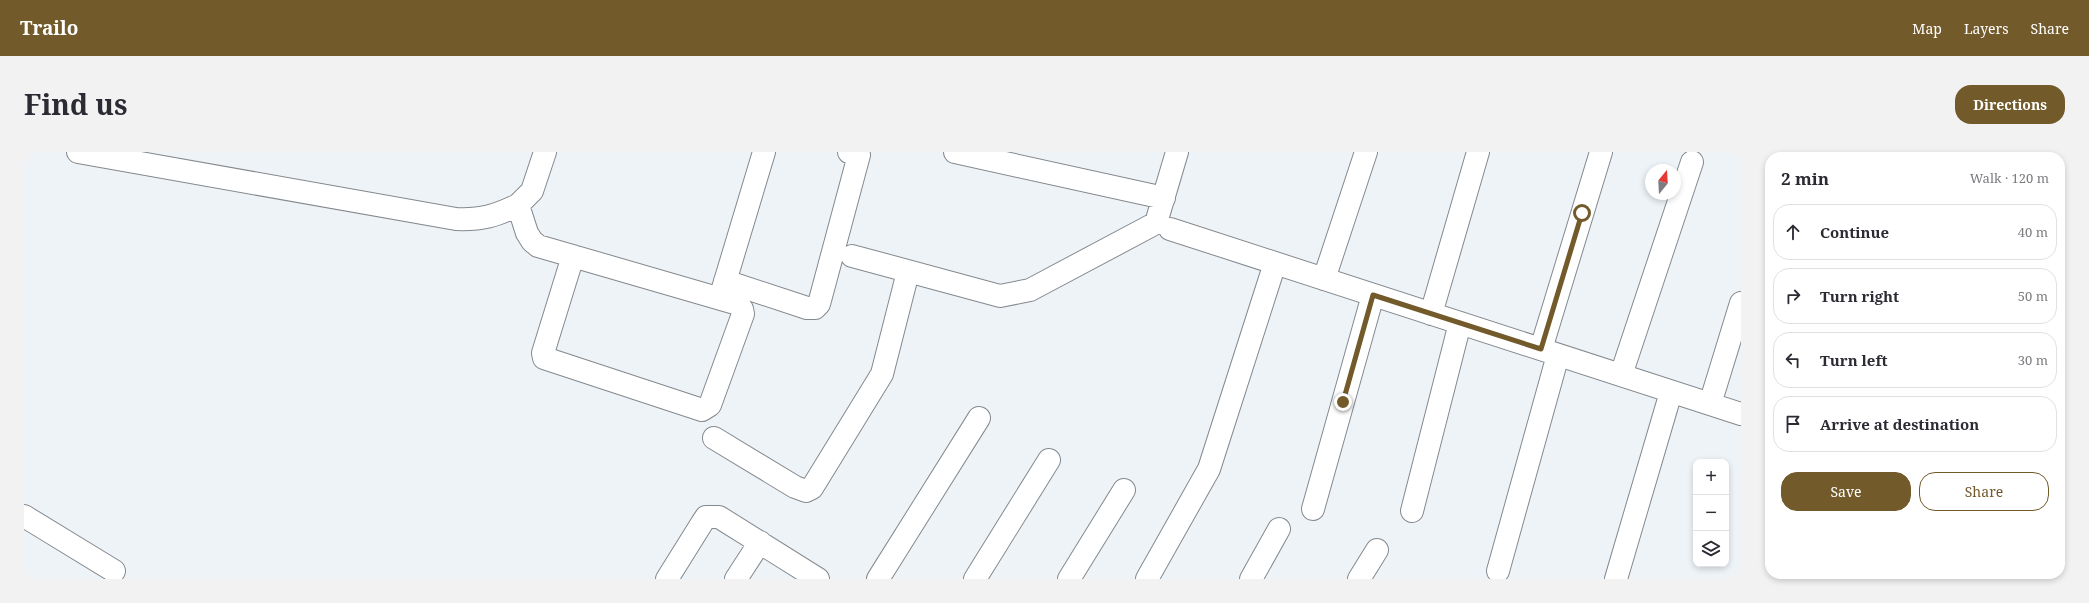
<!DOCTYPE html>
<html lang="en">
<head>
<meta charset="utf-8">
<style>
  :root { --surface:#fff; --page:#f2f2f3; --text:#2b2b33; --muted:#7c7c81; --line:#e1e1e2; --accent:#735a2b }
  body { margin:0; font-family:"Noto Serif",serif; background:var(--page); color:var(--text) }
  .controls { position:absolute; right:12px; bottom:12px; display:grid; overflow:hidden; border-radius:8px; box-shadow:0 2px 6px #0003 }
  .controls button { width:36px; height:36px; display:grid; place-items:center; padding:0; border:0; border-bottom:1px solid var(--line); background:var(--surface); color:var(--text); font:20px sans-serif }
  .compass { position:absolute; left:1621px; top:12px; width:36px; height:36px; border-radius:50%; background:var(--surface); box-shadow:0 2px 6px #0003; rotate:18deg }
  .stop { position:absolute; width:12px; height:12px; margin:-9px; border:3px solid #735a2b; border-radius:50%; background:#fff }
  .stop.end { background:#735a2b; border-color:#fff; box-shadow:0 1px 4px #0008 }
  .list { margin:0; padding:0; list-style:none }
  h2 { display:flex; justify-content:space-between; align-items:center; height:52px; margin:0; padding:0 16px; font-size:17px }
  h2 small { font-size:13px; font-weight:400; color:var(--muted) }
  .list li { display:grid; grid-template-columns:26px 1fr auto; gap:12px; align-items:center; box-sizing:border-box; height:56px; margin:0 8px 8px; padding:0 8px; border:1px solid var(--line); border-radius:16px }
  .list b { display:block; font-size:15px; white-space:nowrap }
  .list em { font-size:13px; font-style:normal; color:var(--muted) }
  .actions { display:flex; gap:8px; padding:12px 16px }
  .actions a { flex:1; padding:9px 0; border:1px solid var(--accent); border-radius:16px; text-align:center; font-size:14px; color:var(--accent) }
  .actions .main { background:var(--accent); color:#fff }
  .icon { flex:none; width:22px; height:22px; fill:none; stroke:currentColor; stroke-width:2; stroke-linecap:round; stroke-linejoin:round }
  .map { position:relative; flex:none; width:1717px; height:427px; overflow:hidden; border-radius:16px }
  header { display:flex; align-items:center; gap:24px; box-sizing:border-box; height:56px; padding:0 20px; background:var(--accent); color:#fff }
  header strong { font-size:19px }
  nav { display:flex; gap:22px; margin-inline-start:auto; font-size:14px }
  .intro { display:flex; align-items:center; justify-content:space-between; box-sizing:border-box; height:96px; padding:0 24px }
  h1 { margin:0; font-size:28px }
  .button { padding:10px 18px; border-radius:16px; background:var(--accent); color:#fff; font-size:14px; font-weight:700 }
  main { display:flex; gap:24px; padding:0 24px }
  aside { flex:1; background:var(--surface); border-radius:16px; box-shadow:0 2px 6px #0003 }
  .map>svg:first-child { display:block }
</style>
</head>
<body>
<header>
<strong>Trailo</strong>
<nav><a>Map</a><a>Layers</a><a>Share</a></nav>
</header>
<div class="intro"><h1>Find us</h1><a class="button">Directions</a></div>
<main>
<div class="map">
<svg width="1717" height="427" viewBox="0 0 1717 427">
  <rect width="100%" height="100%" fill="#eef3f8"/>
  <g fill="none" stroke-linecap="round" stroke-linejoin="round">
    <defs>
      <path id="minor" d="M54,0L432,67C458,68 471,64 494,53
        M521,0L508,39L494,53L503,81L508,89L514,94L714,152L718,157L719,162L686,253L678,258L520,206L519,201L549,104
        M931,0L1140,46
        M1146,77L1717,262
        M828,104L976,144L1006,138L1132,71L1153,0
        M1300,127L1342,0
        M701,129L783,156H791L795,152L835,3L825,0
        M697,143L740,0
        M1407,162L1454,0
        M1517,197L1577,0
        M1597,223L1668,10
        M1686,252L1717,151
        M690,286L771,335L782,339L788,336L858,222L884,120
        M1289,357L1349,143
        M1388,359L1436,171
        M0,364L90,419
        M1474,419L1534,203
        M643,427L678,371L682,365H695L794,427
        M712,427L736,390
        M854,427L955,266
        M951,427L1025,308
        M1045,427L1100,338
        M1123,427L1185,317L1251,111
        M1227,427L1255,377
        M1335,427L1353,398
        M1592,427L1647,240"/>
    </defs>
    <use href="#minor" stroke="#84898e" stroke-width="24"/>
    <use href="#minor" stroke="#fff" stroke-width="22"/>
  </g>
  <g fill="none" stroke-linecap="round" stroke-linejoin="round">
    <path stroke="#735a2b" stroke-width="5" d="M1319,250L1349,143L1517,197L1558,61"/>
  </g>
</svg>
<div class="controls">
<button>+</button>
<button>−</button>
<button><svg class="icon" aria-label="layers" viewBox="0 0 24 24"><path d="M12 4l9 5-9 5-9-5zM3 14l9 5 9-5"/></svg></button>
</div>
<svg class="compass" viewBox="-18 -18 36 36"><path d="M0-13l5 13h-10z" fill="#e53935"/><path d="M0 13l5-13h-10z" fill="#7c7c81"/></svg>
<div class="stop" style="left:1558px;top:61px"></div>
<div class="stop end" style="left:1319px;top:250px"></div>
</div>
<aside>
<h2>2 min<small>Walk · 120 m</small></h2>
<ul class="list">
<li><svg class="icon" aria-label="ahead" viewBox="0 0 24 24"><path d="M12 20V5M6 11l6-6 6 6"/></svg><div><b>Continue</b></div><em>40 m</em></li>
<li><svg class="icon" aria-label="right" viewBox="0 0 24 24"><path d="M7 20v-9h11M14 6l5 5-5 5"/></svg><div><b>Turn right</b></div><em>50 m</em></li>
<li><svg class="icon" aria-label="left" viewBox="0 0 24 24"><path d="M17 20v-9H6M10 6l-5 5 5 5"/></svg><div><b>Turn left</b></div><em>30 m</em></li>
<li><svg class="icon" aria-label="arrive" viewBox="0 0 24 24"><path d="M6 21V4h12l-3 4 3 4H6"/></svg><div><b>Arrive at destination</b></div></li>
</ul>
<div class="actions"><a class="main">Save</a><a>Share</a></div>
</aside>
</main>
</body>
</html>
